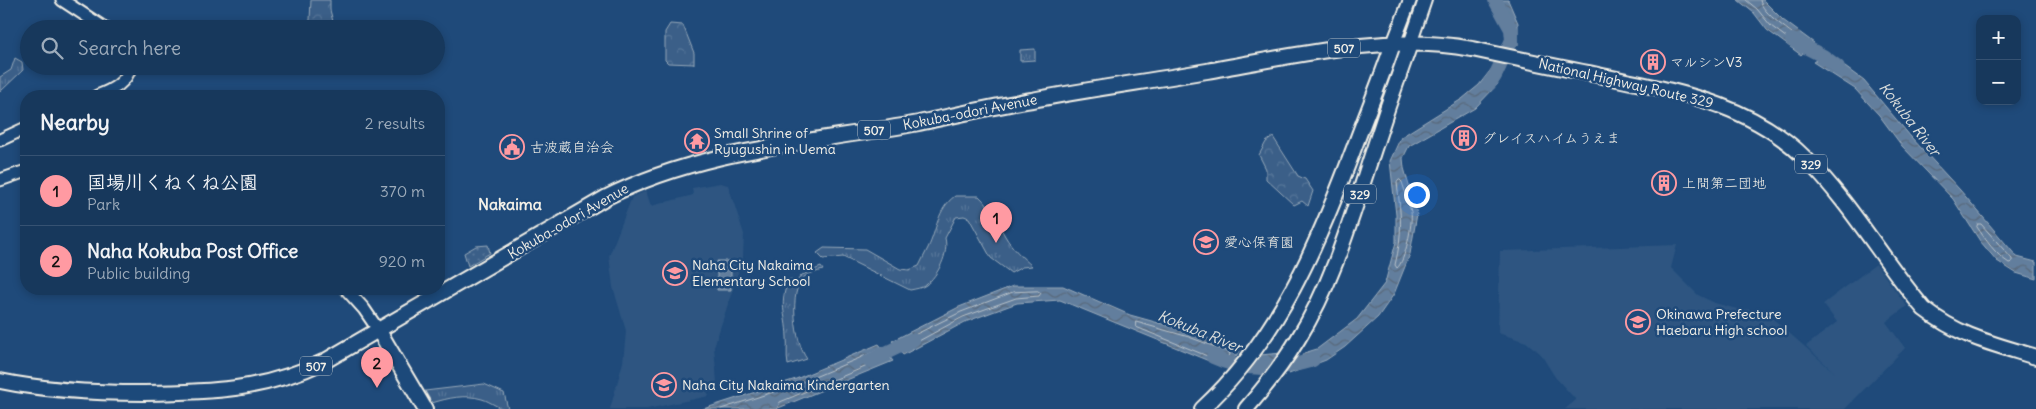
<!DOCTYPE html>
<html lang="en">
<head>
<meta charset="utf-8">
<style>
  :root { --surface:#17385c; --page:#244365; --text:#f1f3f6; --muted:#9eacbb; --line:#365272; --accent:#ff9aa2 }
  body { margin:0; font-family:Delius,"Klee One",sans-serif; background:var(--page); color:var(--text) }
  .controls { position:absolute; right:15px; top:15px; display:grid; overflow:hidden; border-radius:10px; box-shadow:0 2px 8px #0003 }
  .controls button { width:45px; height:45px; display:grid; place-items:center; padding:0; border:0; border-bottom:1px solid var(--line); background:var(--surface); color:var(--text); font:25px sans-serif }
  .you { position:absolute; left:1416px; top:194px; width:18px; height:18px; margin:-12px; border:4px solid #fff; border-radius:50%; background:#1a73e8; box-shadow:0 0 0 8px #1a73e833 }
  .badge { display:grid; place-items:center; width:32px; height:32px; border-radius:50%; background:var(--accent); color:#111; font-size:16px; font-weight:700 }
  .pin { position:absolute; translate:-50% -41px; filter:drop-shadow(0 1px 2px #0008) }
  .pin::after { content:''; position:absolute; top:26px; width:18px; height:15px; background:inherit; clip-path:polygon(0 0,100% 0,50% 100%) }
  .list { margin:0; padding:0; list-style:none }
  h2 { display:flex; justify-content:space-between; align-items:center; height:65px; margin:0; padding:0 20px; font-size:21px }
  h2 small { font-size:16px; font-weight:400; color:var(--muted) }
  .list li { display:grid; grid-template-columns:32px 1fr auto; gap:15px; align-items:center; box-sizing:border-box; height:70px; padding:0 20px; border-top:1px solid var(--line) }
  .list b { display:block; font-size:19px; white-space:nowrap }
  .list p { margin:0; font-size:16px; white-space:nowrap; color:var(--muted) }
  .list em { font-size:16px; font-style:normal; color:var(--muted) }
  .icon { flex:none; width:28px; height:28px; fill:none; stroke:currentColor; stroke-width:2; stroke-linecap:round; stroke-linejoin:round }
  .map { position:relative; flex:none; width:2036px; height:409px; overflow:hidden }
  .search { position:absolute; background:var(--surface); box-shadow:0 2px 8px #0003; left:20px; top:20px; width:425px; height:55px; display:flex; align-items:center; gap:12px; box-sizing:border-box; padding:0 18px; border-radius:28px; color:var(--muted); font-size:19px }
  .panel { position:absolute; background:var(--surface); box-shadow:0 2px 8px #0003; left:20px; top:90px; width:425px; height:205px; border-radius:20px }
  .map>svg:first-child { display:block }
</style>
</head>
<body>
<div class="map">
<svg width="2036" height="409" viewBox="0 0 2036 409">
  <defs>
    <pattern id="grass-dots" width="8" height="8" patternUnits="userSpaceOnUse" patternTransform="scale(1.25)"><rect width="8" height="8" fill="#3a5f88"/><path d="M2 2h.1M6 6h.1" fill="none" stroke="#577699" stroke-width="1.8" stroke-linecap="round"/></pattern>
    <pattern id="forest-crowns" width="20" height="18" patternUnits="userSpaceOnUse" patternTransform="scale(1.25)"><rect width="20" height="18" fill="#3a5f88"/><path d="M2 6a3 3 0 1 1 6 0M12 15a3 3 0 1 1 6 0" fill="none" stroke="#577699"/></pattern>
    <pattern id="park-tufts" width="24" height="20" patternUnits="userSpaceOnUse" patternTransform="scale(1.25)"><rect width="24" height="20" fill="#3a5f88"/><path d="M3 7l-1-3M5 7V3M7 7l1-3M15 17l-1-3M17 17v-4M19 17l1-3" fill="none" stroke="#577699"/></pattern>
    <pattern id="water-waves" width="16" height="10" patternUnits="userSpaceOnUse" patternTransform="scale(1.25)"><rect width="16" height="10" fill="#627e9d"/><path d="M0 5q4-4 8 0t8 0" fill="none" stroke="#58687a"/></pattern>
  </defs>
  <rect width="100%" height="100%" fill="#1f4a7a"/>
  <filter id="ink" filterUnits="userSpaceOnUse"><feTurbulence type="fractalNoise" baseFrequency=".02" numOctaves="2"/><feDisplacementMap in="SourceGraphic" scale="10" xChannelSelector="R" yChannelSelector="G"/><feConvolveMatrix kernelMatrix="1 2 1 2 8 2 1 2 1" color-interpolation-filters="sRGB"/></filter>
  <g filter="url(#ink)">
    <path fill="#2d5581" d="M720,183L728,185L744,234L743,258L714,347L717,382L706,388L709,396L647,409H610L623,362L626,331L613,287L609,256L632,197L646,191L651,206L693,195L692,188Z
      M1677,245L1671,268L1698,295L1715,303L1737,309L1763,310L1836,374L1806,346L1837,322L1823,304L1876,264L1907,306L1886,322L1905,348L1845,409H1565L1576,400L1555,377L1540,353L1526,342L1498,333L1500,251Z"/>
    <path fill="url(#grass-dots)" stroke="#97a8b8" d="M488,245L490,253L468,266L464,253L476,246Z"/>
    <path fill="url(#forest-crowns)" stroke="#97a8b8" d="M311,0H330V10L335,29H303L310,20Z
      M670,24L683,25L694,53V64L668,63L665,60V32Z
      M1273,137L1298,176L1305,179L1313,191L1308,206L1302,201L1294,205L1266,179V169L1259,155L1266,142Z"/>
    <path fill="url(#park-tufts)" stroke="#97a8b8" d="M1035,49V60L1020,61V50Z
      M15,58L22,62L23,70L0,92V77L11,70Z
      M955,196H979C991,207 997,222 1005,236C1012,248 1022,257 1032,266L1022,267L1011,273L991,258L969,218L964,216L956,217L945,238C949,254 938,275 926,285C922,288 915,289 910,290L843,257L823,259L817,253L824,248L865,249L900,269L909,270L919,266C922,260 925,254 928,248C937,230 937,209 955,196Z
      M821,267L823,270C817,272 809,273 804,277C788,290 795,344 807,359L788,365C786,355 788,347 787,337C786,312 778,305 789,279L796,282L802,275Z
      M484,384L504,393L508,409C498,409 492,402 482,399C465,394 448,398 432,403L425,391Z"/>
    <path fill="url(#water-waves)" stroke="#9cacbb" d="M1492,0H1508L1518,23V45L1505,42C1509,22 1500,16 1492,0Z
      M1738,0H1763L1783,20L1814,43L1801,55L1767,30L1754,13Z
      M1826,53L1864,81L1911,137L1960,190L2017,257L2036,262V279L2016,273L1997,261L1980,241L1953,199L1902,146L1879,115L1855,89L1813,62Z
      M1493,67L1505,69L1497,85L1475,108L1409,146L1403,158L1404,168L1417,214L1410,254L1394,294L1378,317L1345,347L1326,360L1289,374L1304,353L1317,349L1357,319L1385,283L1396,242V215L1390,161L1401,137L1462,99L1479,85Z
      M717,261H731V290H717Z
      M1013,286H1063L1130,315L1191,332L1240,351L1226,368L1060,300L1017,303L965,322L903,355L892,341L959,307Z
      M879,344L893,361L776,409H703L796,379Z
      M1282,353L1267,374L1246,372L1260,355Z"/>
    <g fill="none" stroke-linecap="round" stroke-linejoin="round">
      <path stroke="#bac3ca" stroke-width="1" d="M1746,0L1757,9L1771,26L1799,47L1804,45V42C1793,33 1761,13 1760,0
        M1400,180L1402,182C1405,192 1409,202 1411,212C1413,223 1405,262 1397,268L1395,265C1403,233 1401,215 1397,182Z
        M1978,224H1981L2012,259V262L2009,263C1995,254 1986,240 1977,227Z
        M1038,291L1041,293L1039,296L1016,298L963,317L906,348L901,345L902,341L961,312L1013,292Z
        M1136,322L1189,337L1229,352L1230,355L1222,362L1136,327Z
        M721,409L798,384L876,351L883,357L882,360L780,402L777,409"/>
      <path stroke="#627e9d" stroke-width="14" d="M1792,40L1823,56L1838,67
        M1489,84L1495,76L1512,40L1511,29L1495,0
        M1213,357C1244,372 1280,370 1313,360
        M869,361L913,340"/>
      <defs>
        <path id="secondary" d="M62,0L106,29
          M97,96C113,90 126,83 131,66
          M0,140L26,128
          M0,180L26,171
          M346,289L364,309L379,331"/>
        <path id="primary" d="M1393,44L1410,0
          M1410,44L1425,0"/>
        <path id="trunk" d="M379,331L425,409
          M0,381C48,391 95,393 144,393C211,392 263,391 325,361L605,198C703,148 812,143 919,123C956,115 994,106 1032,100C1090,89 1149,81 1207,71C1294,56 1383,33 1472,49C1514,58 1556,67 1598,75C1672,91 1749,102 1805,158C1851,203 1883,261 1924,309C1960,337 1994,344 2036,357
          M1202,409C1279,338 1318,244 1354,148C1367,113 1381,79 1393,44
          M1246,409C1265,387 1283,364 1298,339C1331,286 1349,226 1368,167C1381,126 1395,85 1410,44"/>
      </defs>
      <use href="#secondary" stroke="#f4f1e8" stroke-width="15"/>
      <use href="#primary" stroke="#f4f1e8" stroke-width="16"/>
      <use href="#trunk" stroke="#f4f1e8" stroke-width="18"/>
      <use href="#secondary" stroke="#1f4a7a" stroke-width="11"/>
      <use href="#primary" stroke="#1f4a7a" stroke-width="12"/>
      <use href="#trunk" stroke="#1f4a7a" stroke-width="14"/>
    </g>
  </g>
  <defs>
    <symbol id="building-ring" viewBox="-11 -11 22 22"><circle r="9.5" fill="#1f4a7a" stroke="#ff9aa2" stroke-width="1.5"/><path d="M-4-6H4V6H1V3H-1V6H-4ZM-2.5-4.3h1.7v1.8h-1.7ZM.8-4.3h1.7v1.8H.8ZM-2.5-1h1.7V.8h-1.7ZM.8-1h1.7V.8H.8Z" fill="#ff9aa2"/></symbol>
    <symbol id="temple-ring" viewBox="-11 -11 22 22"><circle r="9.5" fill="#1f4a7a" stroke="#ff9aa2" stroke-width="1.5"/><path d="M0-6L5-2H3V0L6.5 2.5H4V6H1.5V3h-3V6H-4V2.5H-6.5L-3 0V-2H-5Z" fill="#ff9aa2"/></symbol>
    <symbol id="civic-ring" viewBox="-11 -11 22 22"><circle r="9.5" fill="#1f4a7a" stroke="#ff9aa2" stroke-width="1.5"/><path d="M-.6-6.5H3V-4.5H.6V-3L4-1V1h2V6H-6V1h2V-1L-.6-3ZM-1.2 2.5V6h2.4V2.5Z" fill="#ff9aa2"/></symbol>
    <symbol id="school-ring" viewBox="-11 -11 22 22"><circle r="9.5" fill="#1f4a7a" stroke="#ff9aa2" stroke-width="1.5"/><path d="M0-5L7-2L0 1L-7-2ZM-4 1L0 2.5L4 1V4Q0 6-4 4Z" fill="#ff9aa2"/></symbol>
  </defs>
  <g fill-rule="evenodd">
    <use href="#building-ring" x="1639" y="48" width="28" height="28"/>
    <use href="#building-ring" x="1450" y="124" width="28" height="28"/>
    <use href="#temple-ring" x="683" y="127" width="28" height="28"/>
    <use href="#civic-ring" x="498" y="133" width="28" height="28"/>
    <use href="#building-ring" x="1650" y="169" width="28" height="28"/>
    <use href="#school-ring" x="1192" y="228" width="28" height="28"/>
    <use href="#school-ring" x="661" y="259" width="28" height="28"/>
    <use href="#school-ring" x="1624" y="308" width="28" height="28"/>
    <use href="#school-ring" x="650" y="371" width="28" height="28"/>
  </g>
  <g text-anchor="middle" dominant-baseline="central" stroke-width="5" stroke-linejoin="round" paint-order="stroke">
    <g fill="#1f4a7a" stroke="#b4bfc7" stroke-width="1">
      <rect x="1328" y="38.5" width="32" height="19" rx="4"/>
      <rect x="858" y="120.5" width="32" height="19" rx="4"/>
      <rect x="1795" y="154.5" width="32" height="19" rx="4"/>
      <rect x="1344" y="184.5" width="32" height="19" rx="4"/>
      <rect x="300" y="356.5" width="32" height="19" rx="4"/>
    </g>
    <g font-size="12" font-weight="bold" fill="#f4f1e8">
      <text x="1344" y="48">507</text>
      <text x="874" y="130">507</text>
      <text x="1811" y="164">329</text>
      <text x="1360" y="194">329</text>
      <text x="316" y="366">507</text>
    </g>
    <g font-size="14" fill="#f4f1e8" stroke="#1f4a7a" text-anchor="start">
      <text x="1670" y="62">マルシンV3</text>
      <text x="714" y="133">Small Shrine of<tspan x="714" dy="16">Ryugushin in Uema</tspan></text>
      <text x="1482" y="138">グレイスハイムうえま</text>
      <text x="530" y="147">古波蔵自治会</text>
      <text x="1682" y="183">上間第二団地</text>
      <text x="1224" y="242">愛心保育園</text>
      <text x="692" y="265">Naha City Nakaima<tspan x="692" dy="16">Elementary School</tspan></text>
      <text x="1656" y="314">Okinawa Prefecture<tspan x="1656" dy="16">Haebaru High school</tspan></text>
      <text x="682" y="385">Naha City Nakaima Kindergarten</text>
    </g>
    <g font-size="14" fill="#f4f1e8" stroke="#1f4a7a">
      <text transform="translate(1626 83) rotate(13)">National Highway Route 329</text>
      <text transform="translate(970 112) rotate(-11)">Kokuba-odori Avenue</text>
      <text transform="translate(568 221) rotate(-30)">Kokuba-odori Avenue</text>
    </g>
    <g font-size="15" font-style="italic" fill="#dee0dd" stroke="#1f4a7a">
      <text transform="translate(1910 119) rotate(52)">Kokuba River</text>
      <text transform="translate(1200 331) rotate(22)">Kokuba River</text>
    </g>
    <g font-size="16" font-weight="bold" fill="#f4f1e8" stroke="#1f4a7a">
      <text x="510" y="204">Nakaima</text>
    </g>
  </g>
</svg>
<div class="controls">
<button>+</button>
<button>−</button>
</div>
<div class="you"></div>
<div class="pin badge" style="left:996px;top:243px">1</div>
<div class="pin badge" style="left:377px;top:388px">2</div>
<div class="search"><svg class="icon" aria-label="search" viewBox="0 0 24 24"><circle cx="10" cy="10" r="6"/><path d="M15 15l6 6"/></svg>Search here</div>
<section class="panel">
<h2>Nearby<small>2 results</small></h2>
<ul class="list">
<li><span class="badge">1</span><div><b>国場川くねくね公園</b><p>Park</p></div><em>370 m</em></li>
<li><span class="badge">2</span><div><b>Naha Kokuba Post Office</b><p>Public building</p></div><em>920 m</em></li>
</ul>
</section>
</div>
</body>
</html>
